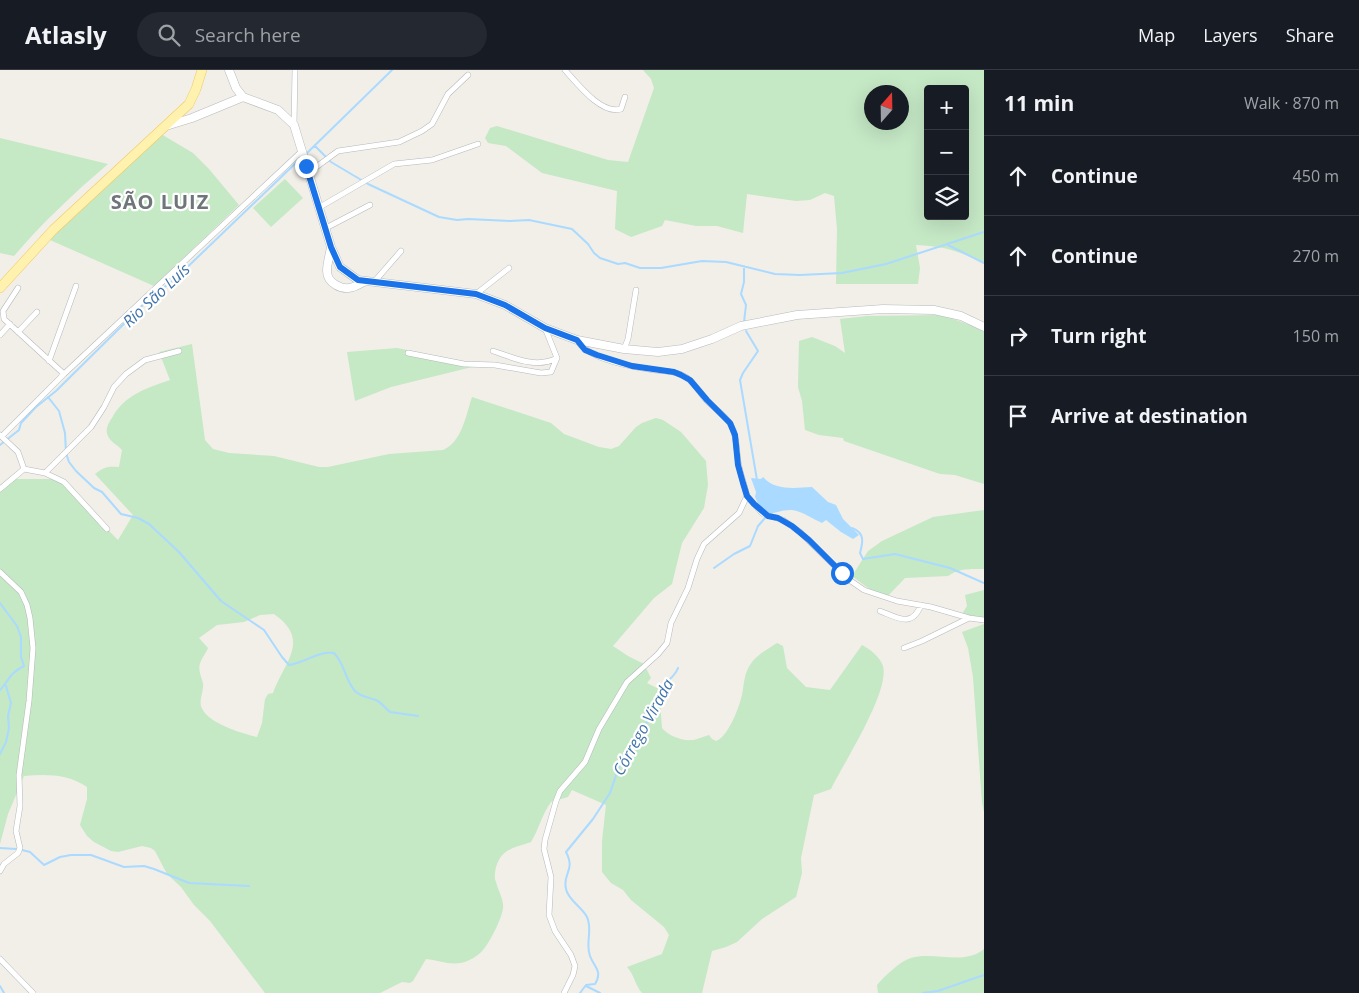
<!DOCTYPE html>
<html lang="en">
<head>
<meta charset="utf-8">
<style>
  :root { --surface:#171b24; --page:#242831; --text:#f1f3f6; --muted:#9ea1a6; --line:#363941 }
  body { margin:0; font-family:"Open Sans",sans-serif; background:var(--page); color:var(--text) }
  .controls { position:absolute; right:15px; top:15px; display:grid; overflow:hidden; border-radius:5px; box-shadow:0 5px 20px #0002 }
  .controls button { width:45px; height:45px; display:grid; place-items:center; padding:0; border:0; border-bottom:1px solid var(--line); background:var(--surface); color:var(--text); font:25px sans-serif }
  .compass { position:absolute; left:864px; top:15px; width:45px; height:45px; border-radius:50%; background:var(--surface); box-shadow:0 5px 20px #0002; rotate:20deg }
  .stop { position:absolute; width:15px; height:15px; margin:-11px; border:4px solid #1a73e8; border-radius:50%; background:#fff }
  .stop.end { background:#1a73e8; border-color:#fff; box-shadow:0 1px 5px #0008 }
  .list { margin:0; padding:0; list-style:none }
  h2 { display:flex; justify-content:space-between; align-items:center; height:65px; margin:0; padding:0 20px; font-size:21px }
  h2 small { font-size:16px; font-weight:400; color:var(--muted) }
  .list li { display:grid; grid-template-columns:32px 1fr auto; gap:15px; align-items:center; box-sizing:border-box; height:80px; padding:0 20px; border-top:1px solid var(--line) }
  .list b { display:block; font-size:19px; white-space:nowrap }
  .list em { font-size:16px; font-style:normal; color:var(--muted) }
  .icon { flex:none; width:28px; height:28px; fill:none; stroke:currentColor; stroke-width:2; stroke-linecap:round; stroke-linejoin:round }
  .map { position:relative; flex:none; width:984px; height:923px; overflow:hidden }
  header { display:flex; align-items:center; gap:30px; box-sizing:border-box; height:70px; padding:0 25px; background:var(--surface); border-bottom:1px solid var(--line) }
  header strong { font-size:24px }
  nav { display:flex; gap:28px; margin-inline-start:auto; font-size:18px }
  .search { width:350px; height:45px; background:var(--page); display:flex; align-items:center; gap:12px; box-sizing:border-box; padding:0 18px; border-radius:28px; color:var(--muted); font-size:19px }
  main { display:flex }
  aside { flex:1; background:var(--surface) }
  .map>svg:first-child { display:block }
</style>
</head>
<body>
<header>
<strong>Atlasly</strong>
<div class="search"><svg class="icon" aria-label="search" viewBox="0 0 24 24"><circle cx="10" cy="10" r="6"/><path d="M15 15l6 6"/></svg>Search here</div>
<nav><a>Map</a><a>Layers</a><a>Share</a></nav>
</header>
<main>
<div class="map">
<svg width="984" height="923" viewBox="0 0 984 923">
  <rect width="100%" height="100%" fill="#f1efe8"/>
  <path fill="#c5e8c5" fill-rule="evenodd" d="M643,0H984V194C958,180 946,177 916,175L920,198L918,214H836L837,159L834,126L825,123L810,130L796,131L747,124L743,163L717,156H696L665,150L662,156L631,167L615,159L617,121L542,103L506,76L488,73L485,68L490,58L497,56L608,90L628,92L654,18L651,9ZM928,19H965V146H928ZM872,22H902V52H872Z
    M161,64L193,83L209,99L239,135L154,216L41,166L97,114Z
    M0,68L108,94C74,123 43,152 14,186L0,183Z
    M285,109L303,128L271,157L253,138Z
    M942,245L984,260V414L955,405L940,404L844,371L843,368L819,365L805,360L802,331L798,317L799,271L812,267L835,276L845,283L840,249L867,246Z
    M192,274L205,370L213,379L229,383L274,386L319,397H328L389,384L443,380C462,372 466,345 472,327L551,353L564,364L599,377L611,379L619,376L636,357L642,353L656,348L663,350L681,362L706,391L708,415L704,438L682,473L672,514L654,528L613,576L628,586L644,594L651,608L647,613L659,619L662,658C668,666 686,673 697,669C701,668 705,666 709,665L712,669L716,671C728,667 739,638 742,625C744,614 744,604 750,595C756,585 768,579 777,573L783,576L787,598L806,617L830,620L862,575C870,579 880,587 883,596C890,622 843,694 831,719L814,725L801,788L802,803L796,827L762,849L737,872L726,877L712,881L702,923H642C634,913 635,906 627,897L662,884L669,865L664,857L631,830L623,820L611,813L602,802V771L606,735L572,720L568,727L551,732C542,744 539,759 531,772C514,778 502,778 496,797C495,802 494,808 496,812C498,821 504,829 503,838C502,848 490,872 483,880C478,886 468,892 460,893C449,895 437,890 426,889L413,911L410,913L402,912L380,923H265L210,851L194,835L181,817L167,804L155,781L151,778L142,776L118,782L111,781L94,772L87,766L80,755L87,729V717C68,704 47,704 24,706L8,744L0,774V417L12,409H55L72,416L97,449L118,470L133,445L95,404C104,397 108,396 119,397L122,380C118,375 108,371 107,363C106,358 109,352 112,348C124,325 147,318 170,310L159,282ZM274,544C311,570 285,591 273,623L268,624L265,629L262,653L257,667C241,663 206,653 201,636C199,629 204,621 203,613C201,606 197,598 201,591C203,586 206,583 208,578L199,568L217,555L244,552L260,545Z
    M397,278L436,286L472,297L391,317L355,331L347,282Z
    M984,440V499C971,499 959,498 948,506L905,508L886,528L868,518L852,506L868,481L882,471L933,447Z
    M984,520V548L962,544L967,536L965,525Z
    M984,554V742L982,733L973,607L968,578L962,562Z
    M984,879V923H878L877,915C884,907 900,891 911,888C934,881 964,896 984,879Z"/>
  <path fill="#aadaff" d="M763,407C775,421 795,418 812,417L828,432L836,435L843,449L859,465L853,469L841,462L826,450L822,453C813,449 802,441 792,440C773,439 767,454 755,427L756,422L751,408L761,409Z"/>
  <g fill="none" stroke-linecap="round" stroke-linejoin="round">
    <path stroke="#aadaff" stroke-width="2" d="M315,76L331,92L368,114L439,147L457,150L468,149L510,151L529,150L572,159L588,174L594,183L600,188L618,194L625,193L640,198H661L702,191L726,192L775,204L800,205L842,203L886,194L984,162
      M306,84L392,0
      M948,175L984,193
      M744,252L746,235L741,224L744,212V196
      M746,261L758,281L743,303L740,310L757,410
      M48,327L59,341L65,363L66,383L69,392L76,401L94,418L102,422L121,444L138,448L149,454L179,482L221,531L264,560L282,587L289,595C305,593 317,581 334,583C345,594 345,610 355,621C361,627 368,627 376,630C382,633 385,638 390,642L418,646
      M0,375L19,360L21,353L36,337L56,321L146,232L177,207L301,88
      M852,458C865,463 863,472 860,483L863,489L895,484L950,498L984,513
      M714,498L734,484L750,476L758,456L765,448
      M0,533L17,556L21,567V587L24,596C8,604 10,610 0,620
      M0,684L6,672L9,658L8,646L11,633L6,616
      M0,778L16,779
      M22,780L30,782L44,795L60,787L71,785H91L124,797L144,796L154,799L189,813L249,816
      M0,916L4,923
      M586,916L600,923
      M580,923L586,915L595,914C603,901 594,897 590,886C585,873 593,860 587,847C582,837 568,830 566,819C562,803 576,801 566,782L593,749L610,723L623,685L636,677L661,619C666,611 675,607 678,598
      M923,923L938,921L984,905"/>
    <defs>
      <path id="street" d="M565,0C577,13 601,45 621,39L625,27
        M294,55L295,0
        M308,103L338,81L399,72L422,61L432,54L448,24L468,5
        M320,137L394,94L432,90L478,74
        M326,158L370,135
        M374,212L401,181
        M18,218L3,241L4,249L64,304
        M476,224L509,198
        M18,262L37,242
        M0,265L10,254
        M624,279L628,269L636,220
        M493,281C514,288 536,299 557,288L545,258
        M408,283L464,294L495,295L541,303L551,302L557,288
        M49,291L76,216
        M0,365L18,382L24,399L0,419
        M2,366L64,304L302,81
        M24,399L45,403L64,412L107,459
        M45,403L91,357L104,337L114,317L126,304L145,290L179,281
        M747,426L763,444L783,450L800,462L848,509L864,520L897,531L931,537L969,548L984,550
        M0,502L21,522L27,535L30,548L33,578L29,631L19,705L20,736L16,761L20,778L18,783L4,794L0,801
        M880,541C898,548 912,558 921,535
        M904,578L922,571L969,548
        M0,889L33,923
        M564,923L573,905L575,896L571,885L555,861L549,845L551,807L544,779L545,770L556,731L560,721L585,692L599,659L627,612L658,584L667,573L671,553L688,518L697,489L704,474L739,443L747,426C745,416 741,406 739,396C736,382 738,368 731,355C725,345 715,339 707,331C698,321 693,309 680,304C672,301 662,301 654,300C633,297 587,289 577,270"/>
      <path id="secondary" d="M229,0L236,18L243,27
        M166,56L192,48L243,27L278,40L294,55L331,177L340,197L358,210L476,224L505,235L545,258L577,270L624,279L658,282L682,279L712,269L741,256L797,245L883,239L934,240L961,246L984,257
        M331,177C330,184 327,193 327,201C327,213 342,221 353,217C357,216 361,213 364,212"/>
      <path id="primary" d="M0,218L53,160L189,34L196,19L202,0"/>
    </defs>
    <use href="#street" stroke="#b5b8bc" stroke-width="6"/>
    <use href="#secondary" stroke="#b6babf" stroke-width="9"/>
    <use href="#primary" stroke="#f2c960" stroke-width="10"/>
    <use href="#street" stroke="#fff" stroke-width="5"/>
    <use href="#secondary" stroke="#fff" stroke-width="8"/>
    <use href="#primary" stroke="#fff2af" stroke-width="9"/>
  </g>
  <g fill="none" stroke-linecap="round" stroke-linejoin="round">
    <path stroke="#1a73e8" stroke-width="6" d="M306,96L331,177L340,197L358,210L476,224L505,235L545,258L577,270L585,280L597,285L632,296L674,302L681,305L690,310L707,330L730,353L735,365L738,395L743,413L747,426L754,434L768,446L778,448L792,456L809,470L842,503"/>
  </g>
  <g text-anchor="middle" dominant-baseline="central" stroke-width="4.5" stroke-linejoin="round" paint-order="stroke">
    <g font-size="16" font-style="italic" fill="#4174aa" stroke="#fff">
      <text transform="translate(156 225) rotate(-43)">Rio São Luís</text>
      <text transform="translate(643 657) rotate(-61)">Córrego Virada</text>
    </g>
    <g font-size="20" font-weight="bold" letter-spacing="1" fill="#70757a" stroke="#fff">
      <text x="160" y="131">SÃO LUIZ</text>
    </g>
  </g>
</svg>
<div class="controls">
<button>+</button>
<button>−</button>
<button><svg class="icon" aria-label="layers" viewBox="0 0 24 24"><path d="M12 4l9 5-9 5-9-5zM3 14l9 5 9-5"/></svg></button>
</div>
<svg class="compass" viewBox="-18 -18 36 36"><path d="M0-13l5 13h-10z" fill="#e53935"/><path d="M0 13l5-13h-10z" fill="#9ea1a6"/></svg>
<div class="stop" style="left:842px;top:503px"></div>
<div class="stop end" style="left:306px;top:96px"></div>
</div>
<aside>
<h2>11 min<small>Walk · 870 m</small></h2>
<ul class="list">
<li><svg class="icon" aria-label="ahead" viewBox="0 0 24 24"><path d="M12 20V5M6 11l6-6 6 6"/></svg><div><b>Continue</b></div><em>450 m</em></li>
<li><svg class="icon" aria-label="ahead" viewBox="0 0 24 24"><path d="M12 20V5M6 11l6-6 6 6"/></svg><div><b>Continue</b></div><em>270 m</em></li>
<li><svg class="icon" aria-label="right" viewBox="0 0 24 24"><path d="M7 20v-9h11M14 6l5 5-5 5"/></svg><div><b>Turn right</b></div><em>150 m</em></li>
<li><svg class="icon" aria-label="arrive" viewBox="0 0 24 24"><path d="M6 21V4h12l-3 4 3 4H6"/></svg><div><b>Arrive at destination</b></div></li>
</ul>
</aside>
</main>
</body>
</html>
